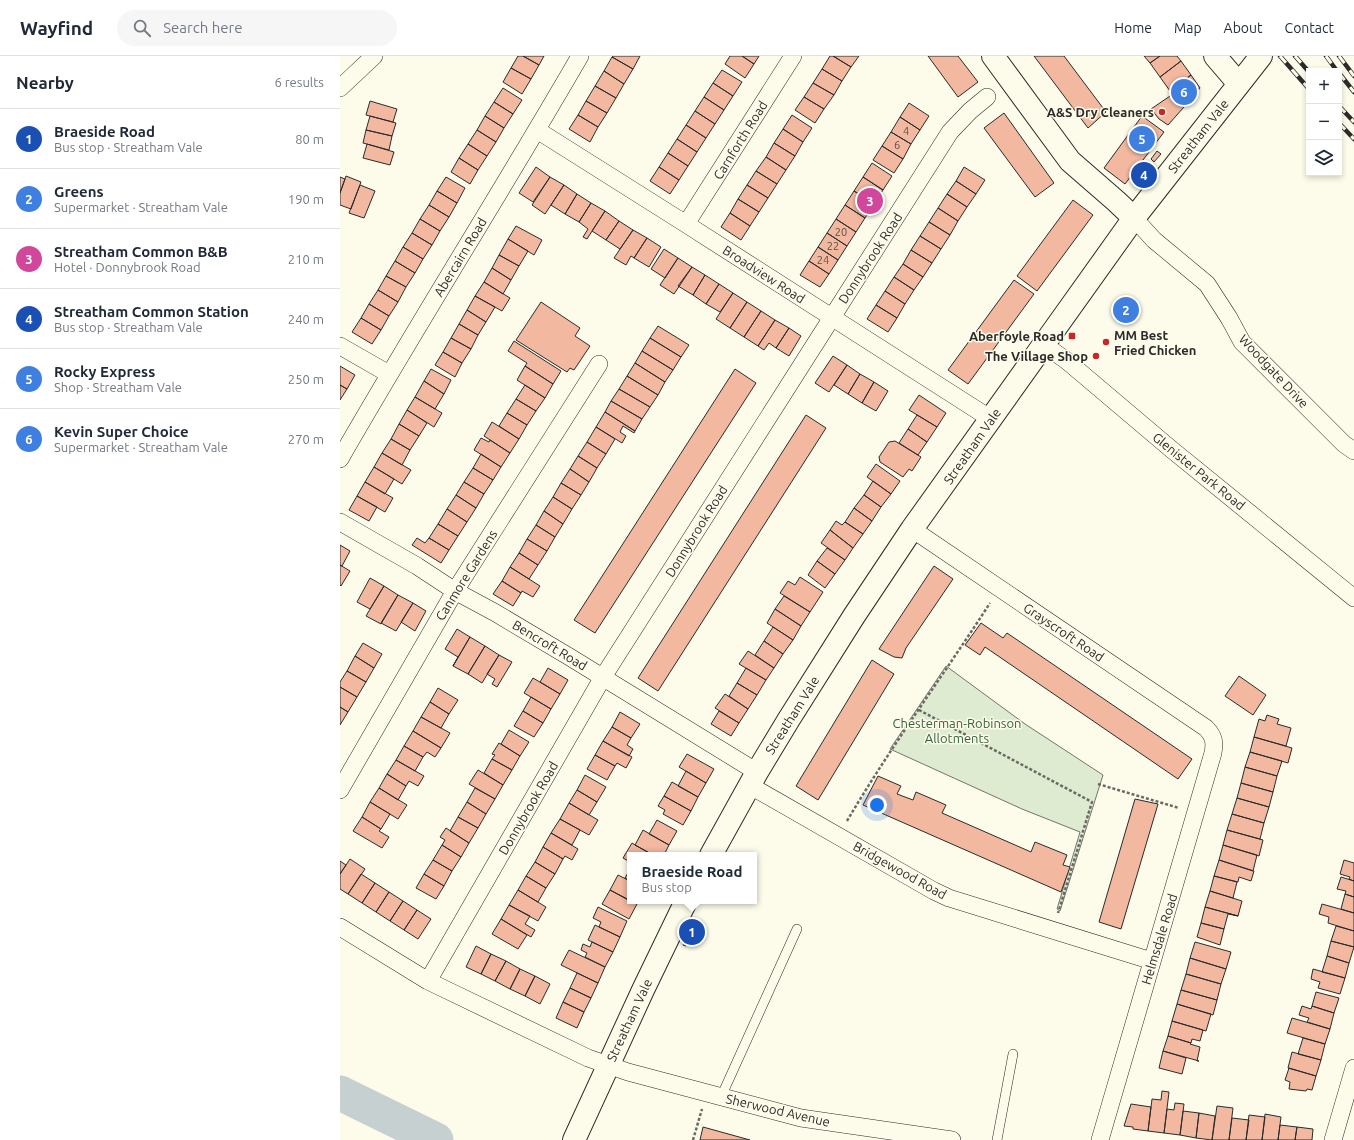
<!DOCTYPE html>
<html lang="en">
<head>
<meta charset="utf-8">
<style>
  :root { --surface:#fff; --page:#f6f6f7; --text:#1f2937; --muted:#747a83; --line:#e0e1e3; --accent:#db2777 }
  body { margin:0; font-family:Ubuntu,sans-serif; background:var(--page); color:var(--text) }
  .controls { position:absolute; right:12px; top:12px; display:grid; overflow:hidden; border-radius:0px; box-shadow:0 2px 6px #0003 }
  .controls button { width:36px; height:36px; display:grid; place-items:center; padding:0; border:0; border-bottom:1px solid var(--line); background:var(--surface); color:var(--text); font:20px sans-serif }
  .you { position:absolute; left:537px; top:749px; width:14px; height:14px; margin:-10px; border:3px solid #fff; border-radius:50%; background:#1a73e8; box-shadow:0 0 0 6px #1a73e833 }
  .badge { display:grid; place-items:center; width:26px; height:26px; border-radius:50%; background:var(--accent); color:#fff; font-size:13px; font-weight:700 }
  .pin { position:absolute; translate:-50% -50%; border:2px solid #fff; box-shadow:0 1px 4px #0006 }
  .popup { position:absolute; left:287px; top:796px; width:130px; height:52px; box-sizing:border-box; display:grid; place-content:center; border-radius:0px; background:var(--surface); filter:drop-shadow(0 1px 3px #0005); font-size:13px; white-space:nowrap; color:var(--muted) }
  .popup b { font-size:15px; color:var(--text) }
  .popup::after { content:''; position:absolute; left:50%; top:100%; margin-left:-8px; border:8px solid transparent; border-top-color:var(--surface) }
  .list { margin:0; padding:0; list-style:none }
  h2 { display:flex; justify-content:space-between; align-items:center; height:52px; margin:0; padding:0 16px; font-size:17px }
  h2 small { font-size:13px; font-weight:400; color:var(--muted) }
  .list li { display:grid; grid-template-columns:26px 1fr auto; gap:12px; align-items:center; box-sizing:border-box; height:60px; padding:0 16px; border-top:1px solid var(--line) }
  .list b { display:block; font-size:15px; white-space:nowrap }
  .list p { margin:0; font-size:13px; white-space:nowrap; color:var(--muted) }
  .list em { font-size:13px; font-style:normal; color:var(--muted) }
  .icon { flex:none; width:22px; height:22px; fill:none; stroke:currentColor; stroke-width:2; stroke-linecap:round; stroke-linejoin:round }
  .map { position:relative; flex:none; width:1014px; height:1084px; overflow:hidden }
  header { display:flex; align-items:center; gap:24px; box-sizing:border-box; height:56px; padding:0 20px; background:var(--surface); border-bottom:1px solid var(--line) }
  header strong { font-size:19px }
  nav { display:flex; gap:22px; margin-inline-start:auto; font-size:14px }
  .search { width:280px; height:36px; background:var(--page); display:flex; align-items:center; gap:10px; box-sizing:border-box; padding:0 14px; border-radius:22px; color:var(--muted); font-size:15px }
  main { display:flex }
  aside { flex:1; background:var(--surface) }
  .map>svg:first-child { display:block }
</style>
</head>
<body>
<header>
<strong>Wayfind</strong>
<div class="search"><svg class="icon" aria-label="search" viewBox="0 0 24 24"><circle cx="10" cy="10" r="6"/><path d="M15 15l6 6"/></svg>Search here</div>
<nav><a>Home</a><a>Map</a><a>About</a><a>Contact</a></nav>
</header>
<main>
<aside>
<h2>Nearby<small>6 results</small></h2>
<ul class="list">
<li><span class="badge" style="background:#1a4fb4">1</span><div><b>Braeside Road</b><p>Bus stop · Streatham Vale</p></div><em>80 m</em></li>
<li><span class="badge" style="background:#3f7fe0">2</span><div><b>Greens</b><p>Supermarket · Streatham Vale</p></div><em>190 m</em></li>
<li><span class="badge" style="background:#d1479c">3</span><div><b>Streatham Common B&amp;B</b><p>Hotel · Donnybrook Road</p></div><em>210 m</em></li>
<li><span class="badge" style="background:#1a4fb4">4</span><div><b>Streatham Common Station</b><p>Bus stop · Streatham Vale</p></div><em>240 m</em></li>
<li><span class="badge" style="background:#3f7fe0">5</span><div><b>Rocky Express</b><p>Shop · Streatham Vale</p></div><em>250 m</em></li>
<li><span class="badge" style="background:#3f7fe0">6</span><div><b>Kevin Super Choice</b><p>Supermarket · Streatham Vale</p></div><em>270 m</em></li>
</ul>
</aside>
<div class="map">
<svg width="1014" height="1084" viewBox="0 0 1014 1084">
  <rect width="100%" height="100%" fill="#fdfbea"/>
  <path fill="#deebd1" stroke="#74746e" d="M606,610L685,668L763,719L720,855L717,853L740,776L682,753L550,693Z"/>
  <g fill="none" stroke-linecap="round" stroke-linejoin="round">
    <path stroke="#c7d0d0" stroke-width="35" d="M0,1037L96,1084"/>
  </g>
  <path fill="#f2b8a0" stroke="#2b2b2b" d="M178,0H183L199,9L191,23L171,12Z
    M183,0H204L199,9Z
    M273,0H300L293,13L272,1Z
    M390,0H402L414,8L405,22L385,8Z
    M402,0H419L414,8Z
    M490,0H493L511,11L502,25L482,13Z
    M493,0H519L511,11Z
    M588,0H618L638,26L618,41Z
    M694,0H724L766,56L748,72Z
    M804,0H820L810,7Z
    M820,0H837L841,5L820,21L810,7Z
    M272,1L293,13L284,28L264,15Z
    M841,5L851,19L830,35L820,21Z
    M171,12L191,23L182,38L163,26Z
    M482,13L502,25L494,39L473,27Z
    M382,14L402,26L393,40L373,27Z
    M264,15L284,28L276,42L255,30Z
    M851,19L860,32L844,51L839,47L830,35Z
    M373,27L393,40L384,54L364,41Z
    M473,27L494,39L484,53L464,41Z
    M255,30L276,42L267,57L246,45Z
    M163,32L182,44L173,58L154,46Z
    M833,38L839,47L844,51L828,69L819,63L811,53Z
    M364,41L384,54L375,68L355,55Z
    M464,41L484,53L475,67L455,54Z
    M30,45L57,53L53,66L26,59Z
    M246,45L267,57L258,71L238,59Z
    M154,46L173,58L164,72L145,60Z
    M569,47L589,60L580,74L560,61Z
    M355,55L375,68L366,82L346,69Z
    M664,57L714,127L695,141L644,72Z
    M238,59L258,71L250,86L229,73Z
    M452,59L472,72L463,86L443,73Z
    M30,60L56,67L52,80L26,74Z
    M145,60L164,72L156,86L137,74Z
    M802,60L824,76L785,128L764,112Z
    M560,61L580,74L571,88L551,76Z
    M346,69L366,82L357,96L337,83Z
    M443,73L463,86L455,100L434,87Z
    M26,74L52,80L49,94L23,87Z
    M137,74L156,86L147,100L128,88Z
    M551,76L571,88L563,103L542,90Z
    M337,83L357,96L348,110L328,97Z
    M434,87L455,100L446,114L426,101Z
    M27,88L54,96L50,109L23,102Z
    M128,88L147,100L138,114L119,102Z
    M542,90L563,103L554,117L533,104Z
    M817,95L821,98L814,106L811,103Z
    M328,97L348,110L339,124L319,111Z
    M426,101L446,114L437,128L416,115Z
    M119,102L138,114L130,128L111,116Z
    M532,107L552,120L543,134L523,121Z
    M196,111L210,121L193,146L179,137Z
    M319,111L339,124L330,138L310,125Z
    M624,111L645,124L636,138L616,125Z
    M416,115L437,128L428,142L407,129Z
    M6,120L21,126L11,153L0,149V137Z
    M0,121L5,123L0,137Z
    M106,121L125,132L117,147L97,135Z
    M210,121L224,129L205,158L192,149Z
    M523,121L543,134L534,148L514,135Z
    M616,125L636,138L627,151L607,138Z
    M20,129L35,135L24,162L9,157Z
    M224,129L237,138L225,158L211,149Z
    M407,129L428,142L419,156L398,143Z
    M97,135L117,147L109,161L89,149Z
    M514,135L534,148L525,162L505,149Z
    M237,138L251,147L239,166L225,158Z
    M607,138L627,151L618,165L598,152Z
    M398,143L419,156L410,170L390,157Z
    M733,144L753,159L697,235L677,220Z
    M251,147L265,155L247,183L243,181L248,173L239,166Z
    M89,149L109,161L100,175L80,163Z
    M505,149L525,162L516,176L496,163Z
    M598,152L618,165L610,179L589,166Z
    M265,155L279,165L266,184L252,175Z
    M390,157L410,170L401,184L381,171Z
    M80,163L100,175L92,189L72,177Z
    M496,163L516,176L507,190L487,177Z
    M279,165L293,174L280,193L266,184Z
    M589,166L610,179L601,193L580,180Z
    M176,170L202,184L194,199L168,183Z
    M293,174L307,182L294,202L291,200L286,209L274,202Z
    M72,177L92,189L83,203L63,191Z
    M487,177L507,190L498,204L478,191Z
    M580,180L601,193L592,207L571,194Z
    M307,182L321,191L309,211L294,202Z
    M168,183L188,195L179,210L159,199Z
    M63,191L83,203L75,217L55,205Z
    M478,191L498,204L489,218L469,205Z
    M324,193L338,202L325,222L311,213Z
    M571,194L592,207L583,221L563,208Z
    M159,199L179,210L171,224L152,212Z
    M338,202L352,211L334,238L320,229Z
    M55,205L75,217L66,231L46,220Z
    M469,205L489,218L480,231L460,219Z
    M563,208L583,221L574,234L554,221Z
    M352,211L365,219L353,239L338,230Z
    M152,212L171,224L163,238L144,226Z
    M365,219L379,228L366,248L353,239Z
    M46,220L66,231L58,246L38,234Z
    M554,221L574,234L565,248L545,235Z
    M674,224L694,238L628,328L608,314Z
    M144,226L170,242L162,255L135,240Z
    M379,228L393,237L380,256L366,248Z
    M38,234L58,246L49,260L29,248Z
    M545,235L565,248L557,262L536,249Z
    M393,237L407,246L390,272L376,263Z
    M135,240L155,251L146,266L127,254Z
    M201,246L240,272L235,280L250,290L234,314L230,312L227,316L176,284Z
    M407,246L421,255L404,281L390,272Z
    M29,248L49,260L41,274L21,262Z
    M536,249L557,262L548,276L527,263Z
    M127,254L146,266L138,279L119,268Z
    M421,255L435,264L418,290L404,281Z
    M21,262L41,274L32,288L12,276Z
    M435,264L449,272L436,292L429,287L424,294L418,290Z
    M119,268L138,279L131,293L111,282Z
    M318,270L349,289L341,301L310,282Z
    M449,272L461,280L449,300L436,292Z
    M111,282L131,293L122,307L103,296Z
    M310,282L341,301L333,314L302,295Z
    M174,285L221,315L213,328L185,310L187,307L168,295Z
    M302,295L333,314L325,326L295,307Z
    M103,296L122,307L115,321L95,309Z
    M493,300L507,309L489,336L475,327Z
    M295,307L325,326L318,339L287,320Z
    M507,309L520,318L508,338L494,329Z
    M0,310L15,319L7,333L0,329Z
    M185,310L213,328L205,342L177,324Z
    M91,313L111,324L104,338L84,325Z
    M395,313L416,327L255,577L234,564Z
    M520,318L534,326L522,347L508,338Z
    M287,320L318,339L310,351L279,333Z
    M84,325L104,338L95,353L75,341Z
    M534,326L548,335L536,355L522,347Z
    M0,329L7,333L0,344Z
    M185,329L205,342L196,355L176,343Z
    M279,333L310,351L302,363L271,345Z
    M579,339L606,357L597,371L569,354Z
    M75,341L102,357L94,371L67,354Z
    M176,343L196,355L187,369L167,357Z
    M271,345L302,363L295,375L265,356Z
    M67,354L87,367L79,380L59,368Z
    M265,356L295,375L294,377L283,370L280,376L286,380L282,387L256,371Z
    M167,357L187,369L179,383L159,370Z
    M466,359L486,372L318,635L298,622Z
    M577,359L597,371L587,386L568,373Z
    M152,366L179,383L170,397L144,380Z
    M59,368L79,380L70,394L51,383Z
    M256,371L275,383L266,398L247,386Z
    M568,373L587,386L578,399L559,387Z
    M141,382L149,386L150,384L170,397L161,411L134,394Z
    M51,383L70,394L62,409L42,397Z
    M555,385L581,401L572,415L569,413L563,421L540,406L539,401L549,386Z
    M247,386L266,398L257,412L238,400Z
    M42,397L71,414L62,428L34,411Z
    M141,398L161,411L153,424L133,412Z
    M238,400L257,412L249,426L230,413Z
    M536,408L560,425L551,438L527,421Z
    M34,411L54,423L45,438L25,426Z
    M133,412L153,424L144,438L124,426Z
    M230,413L249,426L241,439L221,427Z
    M533,425L551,438L541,451L524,439Z
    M25,426L53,442L45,456L17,440Z
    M124,426L144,438L136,452L116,439Z
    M221,427L241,439L232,453L213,441Z
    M116,439L136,452L127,466L107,453Z
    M524,439L541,451L532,465L514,452Z
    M17,440L37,451L29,465L9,454Z
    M213,441L232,453L223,468L204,455Z
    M514,452L532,465L523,478L505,466Z
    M107,453L127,466L118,480L98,468Z
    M204,455L223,468L215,481L196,469Z
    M496,465L502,469L505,466L523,478L513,492L490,474Z
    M98,468L118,480L109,494L89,482Z
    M196,469L215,481L207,495L187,483Z
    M490,474L513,492L505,504L481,487Z
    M77,482L85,487L89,482L109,494L101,507L72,489Z
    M187,483L207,495L198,509L179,497Z
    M0,489L10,495L2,510L0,509Z
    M487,492L505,504L495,518L477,505Z
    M179,497L198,509L189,523L170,511Z
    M477,505L495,518L485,532L468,519Z
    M0,509L10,515L1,530L0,529Z
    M594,510L613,523L566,592L562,602L554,601L539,593Z
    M170,511L200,530L193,541L182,535L181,537L162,525Z
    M460,521L483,536L470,556L440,537L448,525L455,529Z
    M30,522L44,530L30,553L17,546Z
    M162,525L181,537L173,550L153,538Z
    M44,530L58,539L41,568L26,560Z
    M58,539L73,547L56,575L41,567Z
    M444,540L470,556L461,570L435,553Z
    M73,547L86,555L75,575L61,566Z
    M435,553L461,570L453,584L427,567Z
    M641,567L663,582L667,577L852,703L838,723L645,591L640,599L625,589Z
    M433,571L453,584L443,598L424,585Z
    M117,573L130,581L113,610L118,601L105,593Z
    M130,581L145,590L128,618L113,610Z
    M424,585L443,598L434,612L415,599Z
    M23,587L42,598L34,612L15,600Z
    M145,590L159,599L142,627L128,618Z
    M408,595L434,612L426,624L399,608Z
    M159,599L172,606L157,631L152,628L155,623L147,618Z
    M15,600L34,612L26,626L7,615Z
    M532,604L554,618L478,744L456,730Z
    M208,612L228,624L220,638L200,626Z
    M406,612L426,624L417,639L397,627Z
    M7,615L26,626L17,641L0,631V626Z
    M899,620L926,639L913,659L885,640Z
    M193,622L220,638L211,653L184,637Z
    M397,627L417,639L408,653L389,640Z
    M0,631L17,641L8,656L0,651Z
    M98,632L118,644L109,658L90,646Z
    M385,638L408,653L399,667L375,652Z
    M191,641L211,653L203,667L183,655Z
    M90,646L109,658L101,672L81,661Z
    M0,651L8,656L0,669Z
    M183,655L203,667L194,681L174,670Z
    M379,655L399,667L391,680L371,668Z
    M280,656L300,668L291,682L272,671Z
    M927,659L939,663L937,668L951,672L946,690L914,681L919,663L925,665Z
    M81,661L110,677L101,692L73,675Z
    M272,671L291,682L287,689L293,693L289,700L263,685Z
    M169,674L189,686L180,700L161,688Z
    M73,675L101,692L95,701L87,696L83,701L64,690Z
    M914,681L952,692L948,707L910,696Z
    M263,685L292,701L286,712L277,707L275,710L255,699Z
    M159,687L180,700L172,714L152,703L155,699L152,698Z
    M64,690L83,701L75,715L56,704Z
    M910,696L942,705L937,720L905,711Z
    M347,698L374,713L366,727L339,711Z
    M255,699L275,710L267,724L247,713Z
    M152,703L172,714L163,729L144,717Z
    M56,704L84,720L78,730L69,725L66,730L47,718Z
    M905,711L937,720L933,736L901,727Z
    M138,714L163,729L155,743L129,728Z
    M346,715L366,727L358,741L338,730Z
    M47,718L66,730L58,744L39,732Z
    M245,719L266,731L257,746L237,734Z
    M538,720L561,730L557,738L573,744L576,736L606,749L602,757L691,796L695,786L727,799L723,809L730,811L721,836L523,749Z
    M332,726L358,741L351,755L324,740Z
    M901,727L933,736L929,751L897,742Z
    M39,732L67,749L58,763L30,746Z
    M135,732L155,743L146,758L127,746Z
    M237,734L257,746L249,759L229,747Z
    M324,740L351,755L343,769L323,758L325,754L318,750Z
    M897,742L929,751L924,767L892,758Z
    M795,743L818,748L781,873L759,866Z
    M30,746L50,758L41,773L22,761Z
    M127,746L146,758L138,772L118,761Z
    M229,747L258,764L249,779L220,763Z
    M892,758L924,767L920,783L887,774Z
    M22,761L41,773L39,775L49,781L42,792L13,775Z
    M118,761L138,772L129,787L110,775Z
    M220,763L240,774L232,789L211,777Z
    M317,764L337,775L329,789L309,778Z
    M106,772L129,787L121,801L102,789L105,784L100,781Z
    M303,774L329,789L324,799H313L295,789Z
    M887,774L923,784L919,800L883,789Z
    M211,777L238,793L232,804L225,800L223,803L203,791Z
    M292,787L295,789L313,799H290V806L283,802Z
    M102,789L121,801L112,815L93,804Z
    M883,789L917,799L913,815L879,804Z
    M203,791L223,803L215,818L195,806Z
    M10,803L25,813L8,838L0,833V818Z
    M93,804L112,815L104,830L84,818Z
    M879,804L914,815L911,825L899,821L898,826L874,820Z
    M1004,804L1014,807V825L1009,823L1010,821L1000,818Z
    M0,805L6,809L0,818Z
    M195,806L215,818L206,832L186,820Z
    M290,813V825L285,822Z
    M21,818L35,827L22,847L8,838Z
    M84,818L104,830L96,843L76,832Z
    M278,819L290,825V845L270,834Z
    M186,820L206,832L198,846L178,834Z
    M874,820L897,826L893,842L870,835Z
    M1001,821L1014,825V841L1005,838L1006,835L997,833Z
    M35,827L49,836L36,856L22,847Z
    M178,834L206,851L198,865L169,849Z
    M270,834L297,848L289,863L262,848Z
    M870,835L902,845L898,860L865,851Z
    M49,836L63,845L50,865L36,856Z
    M1005,838L1014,841V857L1001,853Z
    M63,845L77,854L64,874L50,865Z
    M982,848L1014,857V875L988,867L989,861L979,858Z
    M169,849L190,860L185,868L195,874L191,881L161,863Z
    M258,851L287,865L280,881L259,871L261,866L253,862Z
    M865,851L898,860L888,858L884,873L861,867Z
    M77,854L91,863L78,883L64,874Z
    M161,863L187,879L178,893L152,878Z
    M861,867L884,873L880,889L857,881Z
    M255,869L280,881L273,896L248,884Z
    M996,870L1014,875V891L991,885Z
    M349,877L351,878L346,890L343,889Z
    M991,885L1014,891L1009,907L987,900Z
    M252,886L273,896L265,911L245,901L247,897L241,894L243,888L250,891Z
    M855,886L891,896L886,913L850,902Z
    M136,890L151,898L141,918L126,911Z
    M229,894L265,911L258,927L221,909Z
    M151,898L166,905L155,925L141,918Z
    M987,900L1009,907L1005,922L982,916Z
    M850,902L886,913L881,928L846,918Z
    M166,905L180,913L170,933L155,925Z
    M180,913L195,920L185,940L170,933Z
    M973,913L1005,922L1000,938L978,932L980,926L971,923Z
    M237,917L258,927L251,942L230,932Z
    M846,918L881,928L877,944L841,934Z
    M195,920L210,928L200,948L185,940Z
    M230,932L251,942L244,956L223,946Z
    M841,934L877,944L873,959L837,948Z
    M976,936L999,942L994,957L972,950Z
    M223,946L244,956L237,972L216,962Z
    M837,948L871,958L866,975L832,965Z
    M962,950L971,953L972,950L994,957L990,973L967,966L969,962L959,959Z
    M952,962L990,973L985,988L947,977Z
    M832,965L863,974L860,985L852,983L851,987L828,980Z
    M828,980L851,987L850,988L860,991L857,1005H859L823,995Z
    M963,982L985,988L981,1004L958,998Z
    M823,995L846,1002L842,1018L819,1012Z
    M952,996L981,1004L976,1020L948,1012Z
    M949,1012L976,1020L972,1034L967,1033L966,1035L949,1033L950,1026L945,1024Z
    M822,1035L829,1036L824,1077L808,1075L812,1043L821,1044Z
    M835,1047L844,1048L840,1079L824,1077L827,1053L834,1054Z
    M791,1048L811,1051L808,1075L793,1073V1071L784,1070Z
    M877,1050L893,1052L889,1084H872Z
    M843,1055L859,1057L856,1082L840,1079Z
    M859,1057L875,1060L872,1084L856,1082Z
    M925,1058L941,1061L938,1084H922Z
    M909,1059L925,1061L922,1084H906Z
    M892,1062L909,1064L906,1084H889Z
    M940,1069L957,1071L955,1084H938Z
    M363,1071L410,1084H360Z
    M957,1071L973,1073L972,1084H955Z"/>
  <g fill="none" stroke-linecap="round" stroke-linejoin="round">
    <defs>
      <path id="lane" d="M381,1041L457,873
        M657,1084L673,998"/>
      <path id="street" d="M0,32L34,0
        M197,74L346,168L651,363
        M794,162L814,184L867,228L889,262L902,286L1004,388L1014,395
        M346,168L453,0
        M703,288L727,305L831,393L1014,542
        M0,290L49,318
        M0,403C78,267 162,135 240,0
        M0,466L77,510L115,535L154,556L228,600L417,716
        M572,473L866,672C874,680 875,686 873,697L760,1084
        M409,729L594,835L609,842L812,905
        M0,734L115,535L259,308
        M0,871L88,925L248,1002L288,1016L461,1062L612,1084
        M88,925L263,621L610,76L630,55L647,41
        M993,1084L1014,1012"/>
      <path id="secondary" d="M653,0L730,105L776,145L794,162
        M875,0L899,28
        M371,799L417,716L449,663L514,560L572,473L794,162L921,0
        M234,1084L303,934L346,845"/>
    </defs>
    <use href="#lane" stroke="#2b2b2b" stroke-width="10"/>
    <use href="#street" stroke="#2b2b2b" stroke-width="18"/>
    <use href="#secondary" stroke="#2b2b2b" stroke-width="24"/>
    <path stroke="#6a6964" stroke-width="2.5" stroke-dasharray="3 2" stroke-linecap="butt" d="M579,654L752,746L718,857
      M758,728L839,752
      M507,765C551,690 603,620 650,547
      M353,1084L362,1053"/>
    <use href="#lane" stroke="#fdfbea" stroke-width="9"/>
    <use href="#street" stroke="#fdfbea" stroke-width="17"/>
    <use href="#secondary" stroke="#fdfbea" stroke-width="22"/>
    <defs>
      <path id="rail" d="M940,0L969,33
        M955,0L969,16
        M986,0L997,15
        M999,0L1014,20
        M999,17L1014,36
        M999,50L1014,66
        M999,67L1014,83"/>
    </defs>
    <use href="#rail" stroke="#2b2b2b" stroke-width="4.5"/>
    <use href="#rail" stroke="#fdfbea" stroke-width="3" stroke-dasharray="9" stroke-linecap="butt"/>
  </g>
  <g fill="#c62828" stroke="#fdfbea" stroke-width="1.5">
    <circle cx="822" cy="56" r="4"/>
    <rect x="728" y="276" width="8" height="8" rx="2"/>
    <circle cx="766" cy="286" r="4"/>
    <circle cx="756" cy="300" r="4"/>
  </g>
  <g text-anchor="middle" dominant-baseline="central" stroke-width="3" stroke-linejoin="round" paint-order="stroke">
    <g font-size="11" fill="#5d4e48">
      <text x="566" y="75">4</text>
      <text x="557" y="89">6</text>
      <text x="501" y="176">20</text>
      <text x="493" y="190">22</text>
      <text x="483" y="204">24</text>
    </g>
    <g font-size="13" font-weight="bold" fill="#2b2b2b" stroke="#fdfbea" text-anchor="end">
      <text x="814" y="56">A&amp;S Dry Cleaners</text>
      <text x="774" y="279" text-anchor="start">MM Best<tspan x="774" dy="15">Fried Chicken</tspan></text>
      <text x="724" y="280">Aberfoyle Road</text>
      <text x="748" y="300">The Village Shop</text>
    </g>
    <g font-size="13" fill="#2b2b2b" stroke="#fdfbea">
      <text transform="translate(858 80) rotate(-52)">Streatham Vale</text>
      <text transform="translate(400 84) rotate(-58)">Carnforth Road</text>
      <text transform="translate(120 201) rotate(-59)">Abercairn Road</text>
      <text transform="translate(530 202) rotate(-57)">Donnybrook Road</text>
      <text transform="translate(424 218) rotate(33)">Broadview Road</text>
      <text transform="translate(934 315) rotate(47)">Woodgate Drive</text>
      <text transform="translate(632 390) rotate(-55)">Streatham Vale</text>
      <text transform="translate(859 415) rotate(39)">Glenister Park Road</text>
      <text transform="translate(356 475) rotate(-58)">Donnybrook Road</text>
      <text transform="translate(126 519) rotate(-58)">Canmore Gardens</text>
      <text transform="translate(724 576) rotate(34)">Grayscroft Road</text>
      <text transform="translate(210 589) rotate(31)">Bencroft Road</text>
      <text transform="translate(452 659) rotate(-58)">Streatham Vale</text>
      <text transform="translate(188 752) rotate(-60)">Donnybrook Road</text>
      <text transform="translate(560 814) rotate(29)">Bridgewood Road</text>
      <text transform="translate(819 883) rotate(-73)">Helmsdale Road</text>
      <text transform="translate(289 964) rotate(-65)">Streatham Vale</text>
      <text transform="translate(438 1054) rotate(13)">Sherwood Avenue</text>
    </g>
    <g font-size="13" fill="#34623c" stroke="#fdfbea">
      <text x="617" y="667">Chesterman-Robinson<tspan x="617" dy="15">Allotments</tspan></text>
    </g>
  </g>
</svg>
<div class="controls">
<button>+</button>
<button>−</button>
<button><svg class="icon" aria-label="layers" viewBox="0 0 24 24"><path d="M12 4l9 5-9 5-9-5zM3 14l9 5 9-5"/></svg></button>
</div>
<div class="you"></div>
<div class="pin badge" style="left:352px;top:876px;background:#1a4fb4">1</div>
<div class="popup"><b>Braeside Road</b>Bus stop</div>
<div class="pin badge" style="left:786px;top:254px;background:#3f7fe0">2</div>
<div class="pin badge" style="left:530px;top:145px;background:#d1479c">3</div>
<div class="pin badge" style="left:804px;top:119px;background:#1a4fb4">4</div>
<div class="pin badge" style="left:802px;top:83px;background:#3f7fe0">5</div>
<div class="pin badge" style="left:844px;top:36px;background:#3f7fe0">6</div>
</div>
</main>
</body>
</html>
